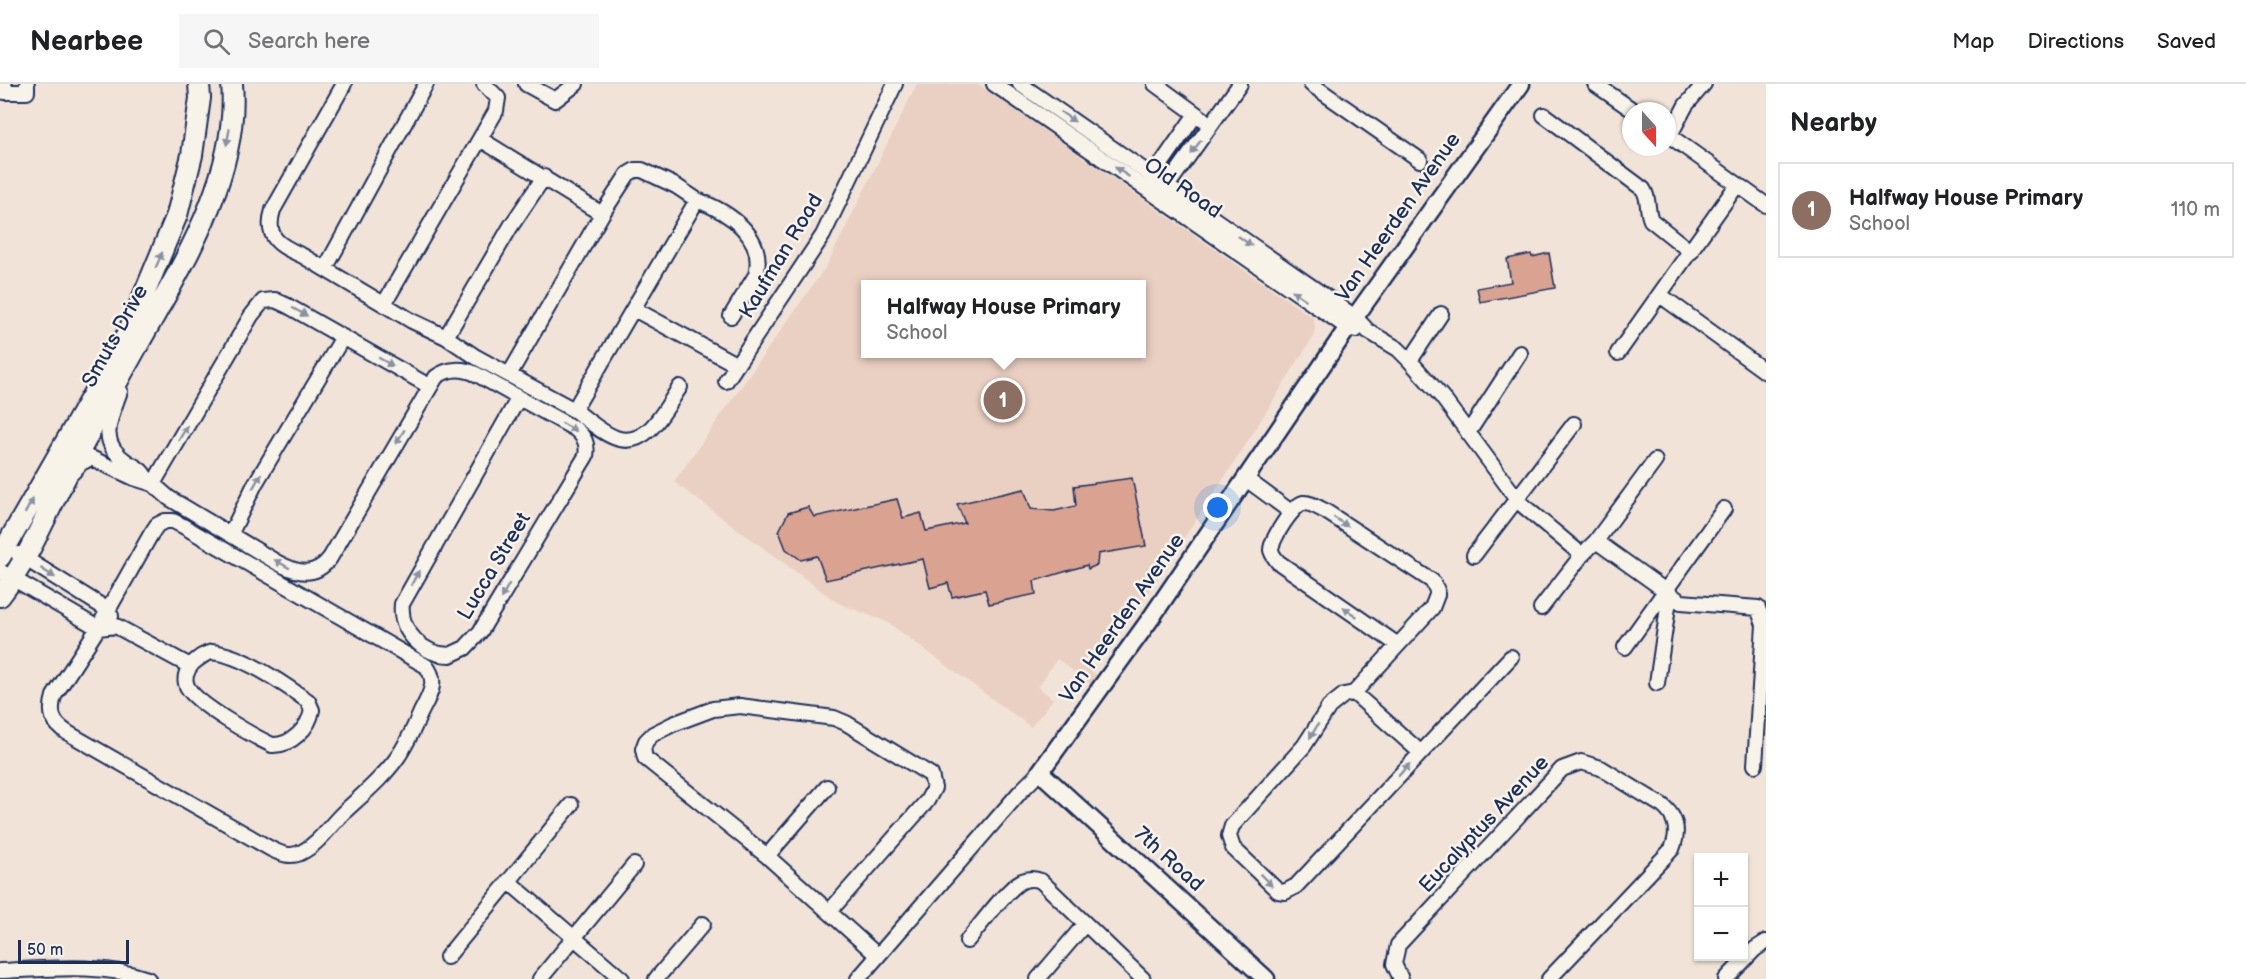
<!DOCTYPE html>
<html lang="en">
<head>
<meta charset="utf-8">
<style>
  :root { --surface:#fff; --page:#f6f6f6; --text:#202124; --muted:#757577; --line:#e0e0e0; --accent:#d1495b }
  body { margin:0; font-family:"Balsamiq Sans",sans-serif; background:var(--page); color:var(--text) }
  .controls { position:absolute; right:18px; bottom:18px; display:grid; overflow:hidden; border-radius:0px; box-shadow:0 2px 4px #0004 }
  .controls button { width:54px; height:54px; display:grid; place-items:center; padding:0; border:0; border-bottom:2px solid var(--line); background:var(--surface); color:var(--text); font:30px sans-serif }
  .compass { position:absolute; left:1622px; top:18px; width:54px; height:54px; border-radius:50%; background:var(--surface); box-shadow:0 2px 4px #0004; rotate:159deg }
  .scale { position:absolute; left:18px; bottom:15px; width:111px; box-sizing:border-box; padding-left:6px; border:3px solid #1b2f5e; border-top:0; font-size:16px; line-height:21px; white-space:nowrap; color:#1b2f5e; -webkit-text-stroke:4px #f7f3e8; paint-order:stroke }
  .you { position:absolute; left:1218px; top:424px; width:21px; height:21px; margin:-15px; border:4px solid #fff; border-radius:50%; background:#1a73e8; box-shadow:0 0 0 9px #1a73e833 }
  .badge { display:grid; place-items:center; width:39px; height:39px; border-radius:50%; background:var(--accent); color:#fff; font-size:20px; font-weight:700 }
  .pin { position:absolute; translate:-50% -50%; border:3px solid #fff; box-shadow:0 2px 6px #0006 }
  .popup { position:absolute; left:861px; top:196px; width:285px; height:78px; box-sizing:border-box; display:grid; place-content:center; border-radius:0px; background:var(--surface); filter:drop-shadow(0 2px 4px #0005); font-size:20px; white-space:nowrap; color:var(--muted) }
  .popup b { font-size:22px; color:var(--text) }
  .popup::after { content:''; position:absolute; left:50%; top:100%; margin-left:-12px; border:12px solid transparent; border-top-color:var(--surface) }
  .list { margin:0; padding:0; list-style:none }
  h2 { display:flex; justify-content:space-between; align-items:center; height:78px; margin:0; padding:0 24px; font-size:26px }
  h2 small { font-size:20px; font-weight:400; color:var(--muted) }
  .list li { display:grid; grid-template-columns:39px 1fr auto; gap:18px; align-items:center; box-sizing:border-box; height:96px; margin:0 12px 12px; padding:0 12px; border:2px solid var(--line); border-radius:0px }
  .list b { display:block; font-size:22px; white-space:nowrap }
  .list p { margin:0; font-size:20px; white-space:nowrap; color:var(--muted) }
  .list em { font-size:20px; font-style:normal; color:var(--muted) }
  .icon { flex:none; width:33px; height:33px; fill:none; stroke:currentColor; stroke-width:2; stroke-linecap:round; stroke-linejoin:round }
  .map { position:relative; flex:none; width:1766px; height:895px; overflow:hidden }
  header { display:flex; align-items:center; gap:36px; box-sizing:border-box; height:84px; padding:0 30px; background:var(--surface); border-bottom:2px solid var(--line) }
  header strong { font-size:28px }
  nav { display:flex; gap:33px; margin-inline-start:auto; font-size:21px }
  .search { width:420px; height:54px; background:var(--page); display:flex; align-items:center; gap:15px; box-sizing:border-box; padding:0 21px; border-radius:0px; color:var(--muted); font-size:22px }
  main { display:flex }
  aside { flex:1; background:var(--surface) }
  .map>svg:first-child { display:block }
</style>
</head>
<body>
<header>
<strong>Nearbee</strong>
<div class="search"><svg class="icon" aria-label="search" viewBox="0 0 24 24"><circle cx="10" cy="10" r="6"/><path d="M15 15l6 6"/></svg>Search here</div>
<nav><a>Map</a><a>Directions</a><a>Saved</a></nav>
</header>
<main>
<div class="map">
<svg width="1766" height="895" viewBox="0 0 1766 895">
  <rect width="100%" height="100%" fill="#f1e3d7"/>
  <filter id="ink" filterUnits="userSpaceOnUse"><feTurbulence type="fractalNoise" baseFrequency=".0167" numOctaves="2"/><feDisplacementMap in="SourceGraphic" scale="12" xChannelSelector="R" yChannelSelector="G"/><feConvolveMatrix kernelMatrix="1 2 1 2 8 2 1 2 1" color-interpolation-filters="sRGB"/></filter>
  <g filter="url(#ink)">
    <path fill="#ead0c2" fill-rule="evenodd" d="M917,0H978L1313,234L1315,243L1313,253L1234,379L1136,526L1112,557L1100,559L1082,579L1102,596L1096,604L1057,575L1038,603L1053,615L1031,643L887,538L838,519L674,398L827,181ZM865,200H1141V270H865Z"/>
    <path fill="#d9a291" stroke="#1b2f5e" stroke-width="1.5" d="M1549,169L1555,204L1480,218L1477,204L1511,198L1507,175L1531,170L1532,173Z
      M1132,394L1146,462L1098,470L1097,481L1088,485L1087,481L1034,497L1036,510L989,520L985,506L952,513L948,499L930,504L923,475L826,496L817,472L801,476L786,465L779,447L788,429L808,423L814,433L897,415L903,434L921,429L926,447L965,439L957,420L1024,405L1031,425L1054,427L1076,422L1074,402Z"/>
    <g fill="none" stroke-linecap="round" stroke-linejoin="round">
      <defs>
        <path id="minor" d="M4,0V8H27V0
          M344,0L273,126C264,155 281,162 303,172L412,237L446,253L476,273L574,326
          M526,0L555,16L576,0
          M994,0L1348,244L1356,246
          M1020,0L1355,233L1368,247L1398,265L1410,277L1442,313L1520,419L1582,471
          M1155,0L1203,35
          M1311,0L1420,76
          M1595,0L1634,27
          M1544,31L1643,105C1650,115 1646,125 1651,136L1691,168
          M1667,50L1766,121
          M1670,51L1686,21L1704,0
          M480,55L602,130
          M1148,99L1196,30
          M1163,108L1240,0
          M325,185L426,0
          M1660,211L1766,288
          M384,220L496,27L498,14L484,0
          M634,225L737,281
          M446,253L511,142L544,93
          M1618,269L1737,101
          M1410,277L1441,230
          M509,291L602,130L628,90L635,86H642L676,102L697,116
          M726,297L823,151L895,0
          M680,303C665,324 648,365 616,354C601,349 587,335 574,326L697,116C729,128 766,152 756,191L731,232
          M120,307C110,336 97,358 127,378C137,384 142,385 147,396
          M1468,349L1520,269
          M73,388L81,379L91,374L134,394L153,400L169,414L278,479C297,489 315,494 330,474L436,293C448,284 463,284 476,290L575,345C585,353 588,360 586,372L480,548L465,564L450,571C423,571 399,547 402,520L518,315
          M1246,395L1291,428
          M153,400L251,232L263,217L275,216L288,222L429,302
          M165,437H173L183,442L426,582C439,598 429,612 421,628C414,644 407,660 397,674C382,695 361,712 342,730C329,743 318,760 302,768C291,774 281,770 271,765L68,649C52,639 49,629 54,612L98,544L151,450L157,441Z
          M231,449L255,400L343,253
          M1596,457L1681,518L1758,524L1764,541L1755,681
          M18,470L108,526L111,532
          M1474,471L1574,340
          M0,487L98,544L116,542L190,582
          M1541,524L1582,471L1596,457L1655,377
          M1398,561L1278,478C1275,474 1272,471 1271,466C1271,456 1293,421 1303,419C1310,418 1319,424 1325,427L1432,497L1437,506V511L1432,524L1354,609L1344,611L1329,623L1304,662L1232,742L1229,752L1233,764L1278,807L1285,808L1296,802L1511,573
          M1625,563L1724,425
          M212,568C243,571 282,599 308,617L312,626C309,644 291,662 272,661C253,652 198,621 188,604C183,596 186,586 193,579C200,573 204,570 212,568Z
          M1657,599L1670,509
          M1354,609L1420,668
          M767,772L827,703
          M508,797L622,895
          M829,828L927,717L934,704L931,691L846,639L834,634L740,622L713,625L673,640L653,650L646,657L643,665L645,674L767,772L878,872
          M967,857C979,843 1007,804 1022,797C1029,794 1034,794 1041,797L1143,895
          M447,873L571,721
          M0,887C48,885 102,879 148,895
          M540,895L634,781
          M656,895L703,840
          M858,895L1020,708L1040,688
          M1038,895L1085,840
          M1401,895L1394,880L1398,861L1562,685L1581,678L1601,684L1663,722C1677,734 1679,748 1672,765L1549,895
          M1726,895L1755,865L1766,858"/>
        <path id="tertiary" d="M1266,895L1040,688L1151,534L1355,233L1521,0"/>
        <path id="secondary" d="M0,473L128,249L150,196L177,131L192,71L200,14L199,0
          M0,512C31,472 48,425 72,381C94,340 117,298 140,257C182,182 240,90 232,0"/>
      </defs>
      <use href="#minor" stroke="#1b2f5e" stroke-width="18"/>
      <use href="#tertiary" stroke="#1b2f5e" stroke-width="21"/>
      <use href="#secondary" stroke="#1b2f5e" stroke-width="24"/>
      <use href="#minor" stroke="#f7f3e8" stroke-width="14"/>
      <use href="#tertiary" stroke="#f7f3e8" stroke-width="16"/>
      <use href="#secondary" stroke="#f7f3e8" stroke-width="20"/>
    </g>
    <defs><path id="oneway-solid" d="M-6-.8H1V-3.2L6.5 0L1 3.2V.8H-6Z" transform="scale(1.5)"/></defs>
    <g fill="#8991a3">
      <use href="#oneway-solid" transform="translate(1068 33) rotate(35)"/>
      <use href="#oneway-solid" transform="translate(228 53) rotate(101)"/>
      <use href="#oneway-solid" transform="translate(1196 63) rotate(126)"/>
      <use href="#oneway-solid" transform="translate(1122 88) rotate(-146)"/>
      <use href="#oneway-solid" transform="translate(1245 157) rotate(35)"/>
      <use href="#oneway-solid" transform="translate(159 176) rotate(-67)"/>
      <use href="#oneway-solid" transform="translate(1299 211) rotate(-145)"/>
      <use href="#oneway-solid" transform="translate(300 228) rotate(28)"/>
      <use href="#oneway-solid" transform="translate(386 278) rotate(30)"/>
      <use href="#oneway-solid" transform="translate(569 343) rotate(30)"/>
      <use href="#oneway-solid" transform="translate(183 349) rotate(-60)"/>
      <use href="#oneway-solid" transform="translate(400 353) rotate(121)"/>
      <use href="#oneway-solid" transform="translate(257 397) rotate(-60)"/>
      <use href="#oneway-solid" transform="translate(29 422) rotate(-61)"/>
      <use href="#oneway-solid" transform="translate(1341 438) rotate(33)"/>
      <use href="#oneway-solid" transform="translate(282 480) rotate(-151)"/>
      <use href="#oneway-solid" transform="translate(48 489) rotate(33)"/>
      <use href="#oneway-solid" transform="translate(415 494) rotate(-62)"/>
      <use href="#oneway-solid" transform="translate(505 507) rotate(120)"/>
      <use href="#oneway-solid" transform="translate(1350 528) rotate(-146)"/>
      <use href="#oneway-solid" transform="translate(1314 647) rotate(121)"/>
      <use href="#oneway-solid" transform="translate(1404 686) rotate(-47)"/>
      <use href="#oneway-solid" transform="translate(1266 796) rotate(45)"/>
    </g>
  </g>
  <g text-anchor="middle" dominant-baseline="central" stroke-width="5" stroke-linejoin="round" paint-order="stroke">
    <g font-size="21" fill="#1b2f5e" stroke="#f7f3e8">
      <text transform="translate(1183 104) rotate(35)">Old Road</text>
      <text transform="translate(1398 133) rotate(-55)">Van Heerden Avenue</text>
      <text transform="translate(781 172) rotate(-59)">Kaufman Road</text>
      <text transform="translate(115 252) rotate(-61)">Smuts Drive</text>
      <text transform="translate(494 482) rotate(-59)">Lucca Street</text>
      <text transform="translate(1122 534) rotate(-55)">Van Heerden Avenue</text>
      <text transform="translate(1484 740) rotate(-47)">Eucalyptus Avenue</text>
      <text transform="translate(1169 775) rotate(42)">7th Road</text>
    </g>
  </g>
</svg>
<div class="controls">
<button>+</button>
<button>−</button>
</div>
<svg class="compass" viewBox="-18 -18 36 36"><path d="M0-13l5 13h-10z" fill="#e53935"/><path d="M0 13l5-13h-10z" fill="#757577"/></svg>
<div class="scale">50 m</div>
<div class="you"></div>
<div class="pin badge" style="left:1003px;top:316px;background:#8d6e63">1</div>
<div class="popup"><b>Halfway House Primary</b>School</div>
</div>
<aside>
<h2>Nearby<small></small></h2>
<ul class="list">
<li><span class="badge" style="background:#8d6e63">1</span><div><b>Halfway House Primary</b><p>School</p></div><em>110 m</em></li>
</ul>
</aside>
</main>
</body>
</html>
